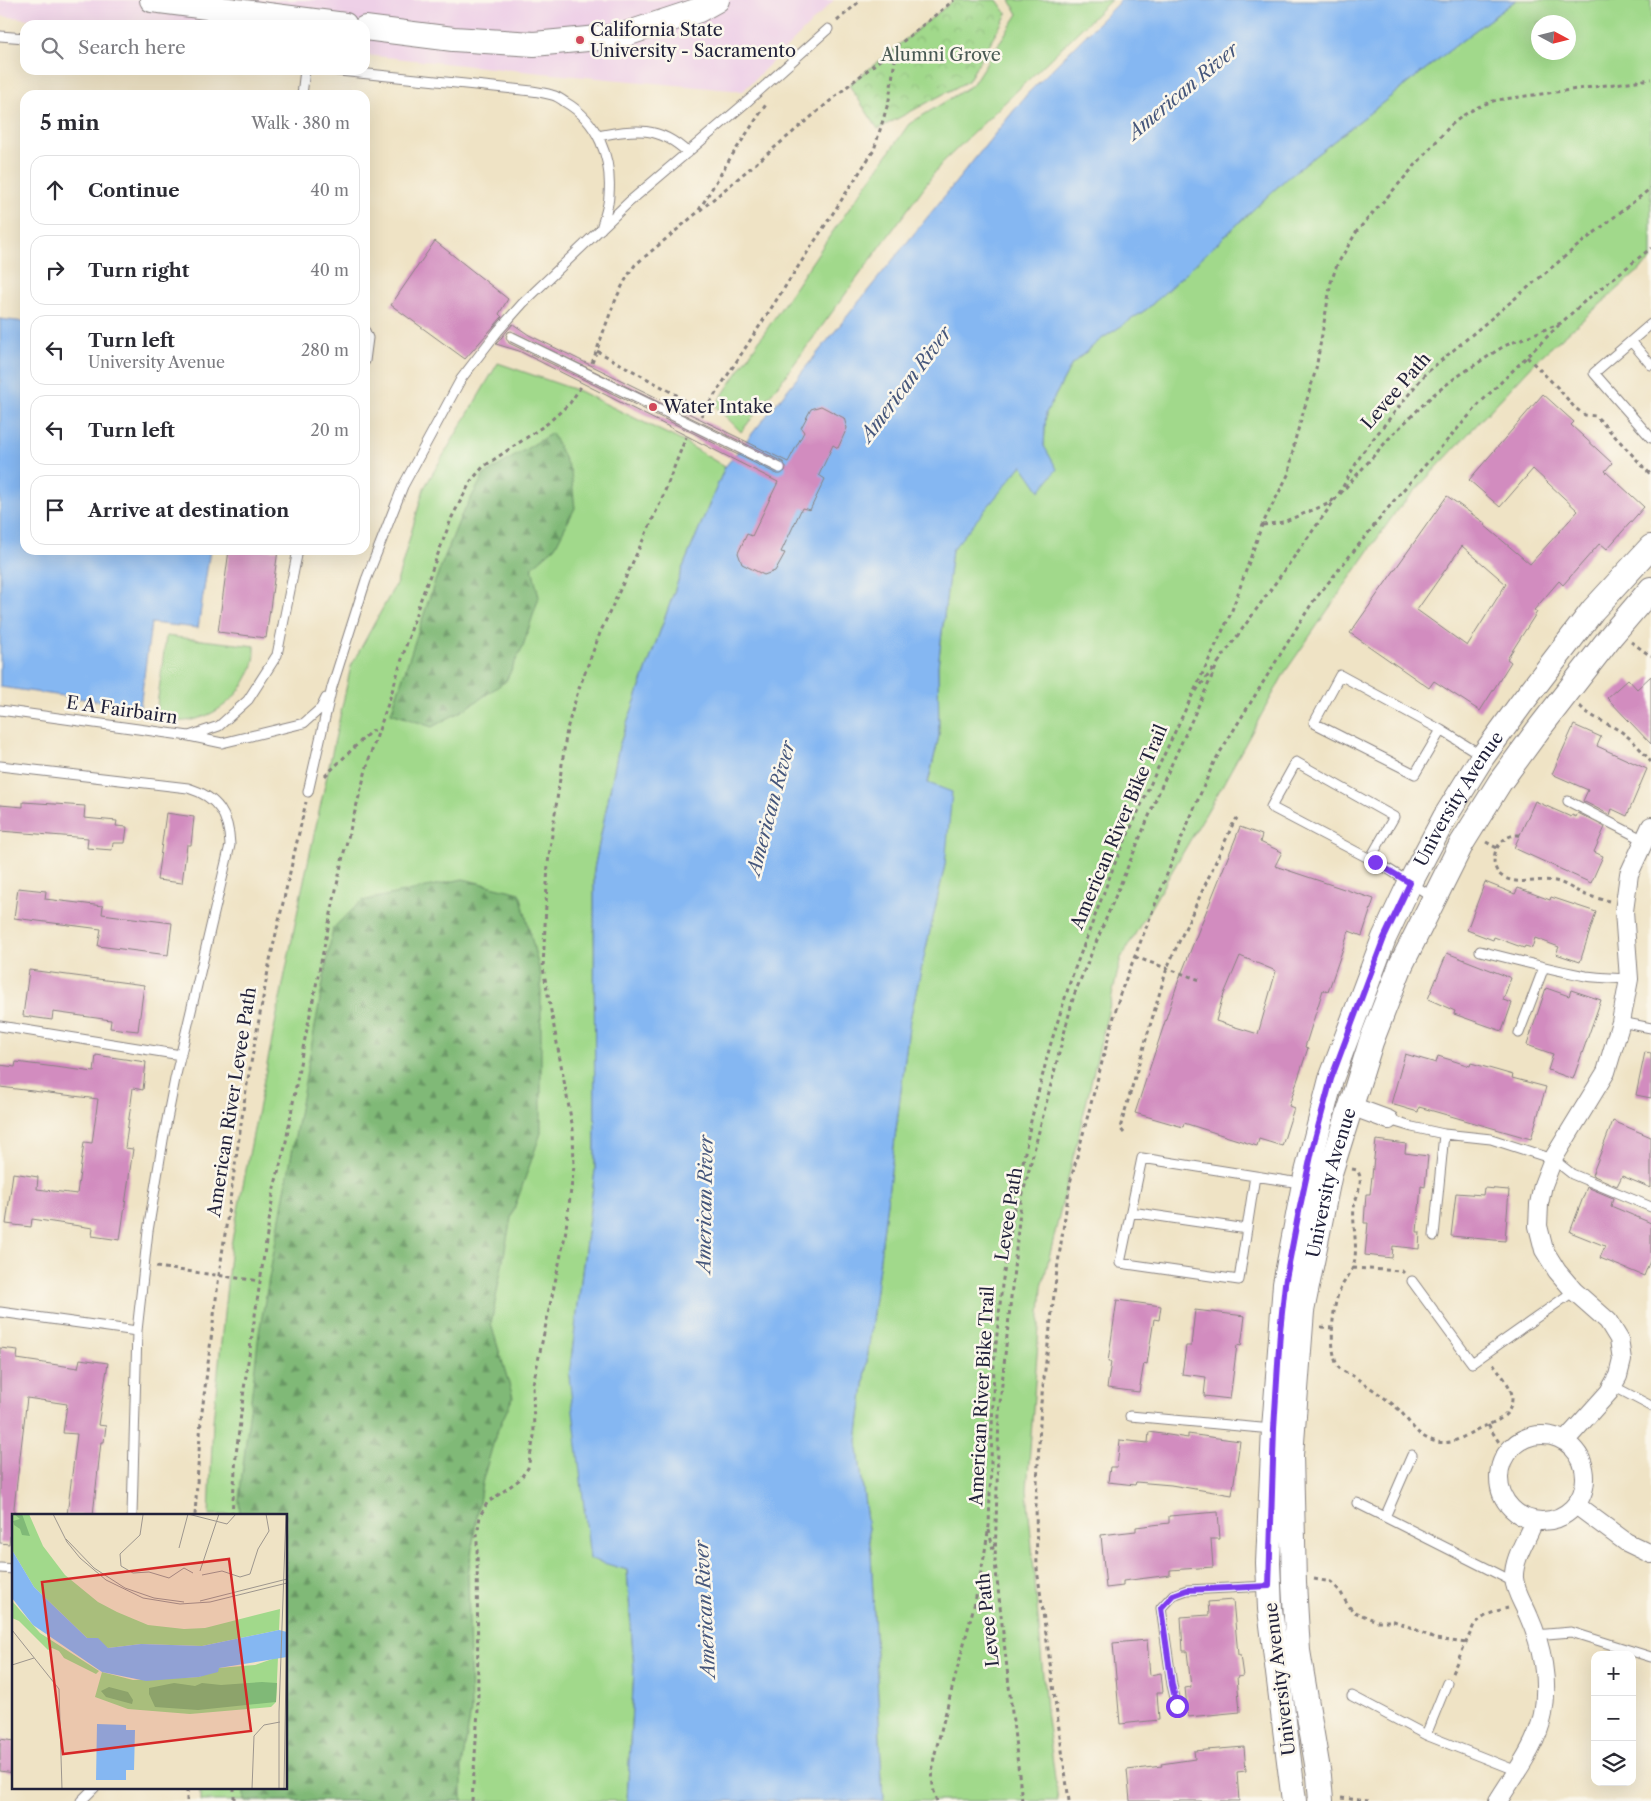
<!DOCTYPE html>
<html lang="en">
<head>
<meta charset="utf-8">
<style>
  :root { --surface:#fff; --page:#f7f7f7; --text:#2b2b33; --muted:#7c7c81; --line:#e1e1e2 }
  body { margin:0; font-family:"Libre Caslon Text",serif; background:var(--page); color:var(--text) }
  .controls { position:absolute; right:15px; bottom:15px; display:grid; overflow:hidden; border-radius:10px; box-shadow:0 5px 20px #0002 }
  .controls button { width:45px; height:45px; display:grid; place-items:center; padding:0; border:0; border-bottom:1px solid var(--line); background:var(--surface); color:var(--text); font:25px sans-serif }
  .compass { position:absolute; left:1531px; top:15px; width:45px; height:45px; border-radius:50%; background:var(--surface); box-shadow:0 5px 20px #0002; rotate:97deg }
  .stop { position:absolute; width:15px; height:15px; margin:-11px; border:4px solid #7c3aed; border-radius:50%; background:#fff }
  .stop.end { background:#7c3aed; border-color:#fff; box-shadow:0 1px 5px #0008 }
  .list { margin:0; padding:0; list-style:none }
  h2 { display:flex; justify-content:space-between; align-items:center; height:65px; margin:0; padding:0 20px; font-size:21px }
  h2 small { font-size:16px; font-weight:400; color:var(--muted) }
  .list li { display:grid; grid-template-columns:32px 1fr auto; gap:15px; align-items:center; box-sizing:border-box; height:70px; margin:0 10px 10px; padding:0 10px; border:1px solid var(--line); border-radius:15px }
  .list b { display:block; font-size:19px; white-space:nowrap }
  .list p { margin:0; font-size:16px; white-space:nowrap; color:var(--muted) }
  .list em { font-size:16px; font-style:normal; color:var(--muted) }
  .icon { flex:none; width:28px; height:28px; fill:none; stroke:currentColor; stroke-width:2; stroke-linecap:round; stroke-linejoin:round }
  .map { position:relative; flex:none; width:1651px; height:1801px; overflow:hidden }
  .search { position:absolute; background:var(--surface); box-shadow:0 5px 20px #0002; left:20px; top:20px; width:350px; height:55px; display:flex; align-items:center; gap:12px; box-sizing:border-box; padding:0 18px; border-radius:15px; color:var(--muted); font-size:19px }
  .panel { position:absolute; background:var(--surface); box-shadow:0 5px 20px #0002; left:20px; top:90px; width:350px; height:465px; border-radius:15px }
  .map>svg:first-child { display:block }
</style>
</head>
<body>
<div class="map">
<svg width="1651" height="1801" viewBox="0 0 1651 1801">
  <defs>
    <pattern id="forest-firs" width="22" height="20" patternUnits="userSpaceOnUse" patternTransform="scale(1.25)"><rect width="22" height="20" fill="#80b977"/><path d="M5 1l3.5 6h-7zM16 11l3.5 6h-7z" fill="#689663"/></pattern>
    <pattern id="park-crowns" width="20" height="18" patternUnits="userSpaceOnUse" patternTransform="scale(1.25)"><rect width="20" height="18" fill="#a1d98b"/><path d="M2 6a3 3 0 1 1 6 0M12 15a3 3 0 1 1 6 0" fill="none" stroke="#8aba79"/></pattern>
  </defs>
  <rect width="100%" height="100%" fill="#fbf7ec"/>
  <filter id="ink" filterUnits="userSpaceOnUse"><feTurbulence type="fractalNoise" baseFrequency=".02" numOctaves="2"/><feDisplacementMap in="SourceGraphic" scale="10" xChannelSelector="R" yChannelSelector="G"/><feConvolveMatrix kernelMatrix="1 2 1 2 8 2 1 2 1" color-interpolation-filters="sRGB"/></filter>
  <filter id="wash" filterUnits="userSpaceOnUse"><feTurbulence type="fractalNoise" baseFrequency=".0096" numOctaves="4" result="noise"/><feDisplacementMap in="SourceGraphic" scale="20" xChannelSelector="R" yChannelSelector="G"/><feGaussianBlur stdDeviation="1.12" result="paint"/><feColorMatrix in="noise" values="0 0 0 0 0 0 0 0 0 0 0 0 0 0 0 0 0 1.4 0 .05"/><feComposite in="paint" operator="in"/></filter>
  <g filter="url(#wash)">
    <rect width="100%" height="100%" fill="#efe3c5"/>
    <path fill="#eed0e7" d="M0,0H834L743,91L542,73L365,55V25H86L0,16Z"/>
    <path fill="#a1d98b" stroke="#627e63" fill-rule="evenodd" d="M1010,0H1111L941,164L786,375L741,432L715,406L829,237L909,124L972,85L1018,14Z
      M1516,0H1651V260L1539,358L1397,510L1285,672L1222,786L1121,958L1042,1287L1027,1490L1046,1710L1058,1801H883L871,1553L857,1441L910,1019L945,865L928,784L939,736L938,666L952,549L1022,465L1044,446L1046,413L1072,364L1100,340L1147,309L1288,177L1473,32ZM1538,22H1568V52H1538Z
      M498,363L579,391L684,442L725,467L683,567L619,746L594,869L595,1170L569,1376L627,1570L634,1669L627,1801H200V1787H286V1515H209L213,1421L231,1245L301,894L351,666L397,582L424,488Z
      M166,636L255,646C255,652 255,659 253,665C243,695 216,718 185,721C177,722 169,720 162,720L156,713Z"/>
    <path fill="url(#forest-firs)" stroke="#516e59" d="M552,433L571,472L575,508L555,547L532,567L539,597L523,646L506,681L467,708L432,727L391,713L435,581L461,516L484,475Z
      M463,879L520,893L541,976V1133L511,1218L491,1324L513,1397L496,1434L482,1483L468,1575L471,1711L462,1766V1801H244V1787H286V1515H240L239,1499L259,1333L333,928L362,901Z"/>
    <path fill="url(#park-crowns)" stroke="#627e63" d="M954,0H997L1007,14L968,81L878,129L849,85Z"/>
    <path fill="#85b7f2" stroke="#546c96" d="M1121,0H1516L1473,32L1288,177L1147,309L1100,340L1072,364L1046,413L1044,446L1057,469L1040,491L1022,465L952,550L938,666L939,736L928,783L952,792L945,865L910,1019L857,1441L871,1553L883,1801H627L634,1669L627,1570L590,1559L569,1376L595,1170L594,869L619,746L683,567L725,467L1028,93Z
      M0,319L25,322V550H210L198,628L151,623L140,707L0,687Z"/>
    <g id="blocks">
      <path fill="#d28cbf" fill-rule="evenodd" d="M435,241L508,299L499,314L502,317L465,359L391,305Z
        M513,324L529,335L788,462L804,432L801,428L811,409L821,406L844,418L847,428L838,448L833,445L819,475L825,479L810,510L802,508L781,552L785,553L775,571L764,575L742,564L738,553L747,534L752,536L778,482L519,351L496,344ZM511,331L783,462L786,467L785,471L781,474H777L509,343L506,337L508,332Z
        M1543,394L1574,422L1571,425L1612,463L1605,471L1644,507L1607,549L1600,543L1563,585L1559,581L1534,610L1537,612L1507,659L1511,662L1480,711L1434,681L1429,688L1350,633L1447,496L1486,524L1484,525L1530,564L1578,511L1533,469L1500,507L1469,480ZM1462,546L1506,584L1467,646L1417,610Z
        M229,550H278L266,638L218,632Z
        M1651,676V744L1607,698L1628,679L1637,689Z
        M1574,725L1601,737L1597,746L1647,769L1627,816L1612,809L1610,815L1583,801L1588,790L1552,774Z
        M1535,801L1571,817L1572,815L1576,817L1578,813L1605,827L1594,852L1603,856L1591,883L1514,848Z
        M23,802L85,806L84,818L117,821L116,826L127,827L125,843H113L112,850L87,848L88,838L0,831V805L23,807Z
        M166,813L194,817L191,845H187L182,883L157,880Z
        M1240,827L1262,835L1260,842L1282,852L1275,866L1374,899L1362,936L1349,931L1328,992L1323,990L1305,1047L1308,1048L1289,1106L1294,1108L1282,1146L1259,1139L1257,1146L1184,1123L1183,1127L1135,1113L1178,982ZM1240,956L1276,971L1258,1034L1216,1021L1222,999Z
        M1485,882L1515,894L1518,888L1550,900L1551,897L1596,912L1580,962L1556,954L1559,947L1535,938L1532,948L1525,946L1524,948L1494,937L1493,940L1467,930Z
        M18,888L46,891L45,899L103,906L102,914L172,923L168,955L98,946L101,929L14,918Z
        M1447,953L1511,978L1503,1000L1512,1003L1502,1031L1454,1014L1455,1011L1428,999Z
        M29,970L144,985L138,1031L110,1028L111,1020L53,1012L52,1020L23,1016Z
        M1546,988L1569,996L1571,990L1601,1000L1573,1079L1548,1070L1553,1054L1527,1045Z
        M1645,1052L1651,1053V1098L1636,1095Z
        M1405,1054L1436,1063L1438,1056L1470,1066L1471,1063L1513,1075L1512,1078L1546,1087L1531,1139L1419,1107L1418,1112L1391,1104Z
        M96,1055L146,1062L143,1090L133,1088L125,1148L133,1149L120,1240L92,1236L93,1228L32,1219L31,1227L6,1224L13,1173L38,1177L37,1189L77,1194L84,1142L92,1143L98,1099L0,1087V1065L15,1067L16,1062L94,1072Z
        M1613,1121L1651,1137V1188L1622,1176L1617,1186L1592,1175Z
        M1376,1140L1406,1144L1405,1153L1428,1156L1425,1187L1421,1186L1417,1232H1420L1419,1249L1393,1246L1392,1258L1365,1255L1368,1223H1364L1366,1194H1370Z
        M1587,1187L1613,1198L1611,1206L1651,1223V1258L1644,1276L1600,1258L1605,1246L1570,1232Z
        M1484,1188L1509,1190L1505,1241L1451,1236L1456,1193L1483,1195Z
        M1117,1300L1161,1306L1159,1320L1154,1319L1147,1364L1144,1363L1139,1392L1107,1388L1111,1362H1108Z
        M1195,1310L1245,1316L1241,1346L1237,1345L1230,1399L1204,1396L1206,1377L1182,1374L1186,1346H1191Z
        M0,1348L18,1350L17,1359L78,1368L80,1359L108,1363L98,1425L106,1426L104,1442H101L93,1515H67L77,1434L63,1433L67,1404L27,1398L14,1507V1536H10L9,1544L0,1543Z
        M1149,1432L1188,1438V1434L1240,1441L1232,1495L1171,1485L1136,1482L1135,1485L1108,1482L1110,1467H1117L1120,1440L1148,1443Z
        M1218,1512L1220,1539H1211L1213,1567L1170,1570V1575L1123,1581V1586L1106,1588L1101,1535L1136,1531V1527L1169,1523V1516Z
        M1233,1600L1238,1655H1240L1243,1676L1237,1677L1240,1712L1188,1717L1185,1688L1191,1687L1187,1651H1183L1181,1617L1209,1615L1208,1602Z
        M1147,1640L1150,1675L1161,1673L1163,1692H1157L1159,1720L1120,1724L1113,1643Z
        M0,1739L14,1741V1773L0,1771Z
        M1244,1747L1246,1771L1237,1772L1239,1801H1130L1127,1770L1162,1766L1161,1764L1195,1759L1194,1751Z"/>
    </g>
  </g>
  <g filter="url(#ink)">
    <use href="#blocks" fill-opacity="0" stroke="#888280" stroke-width="1"/>
    <g fill="none" stroke-linecap="round" stroke-linejoin="round">
      <defs>
        <path id="lane" d="M0,36L25,38
          M330,70L532,91C539,92 545,93 552,95C556,96 561,99 565,102C598,121 612,158 609,195C609,206 604,218 601,229
          M302,95L305,70
          M598,136C635,129 659,125 688,153
          M1651,324L1594,373L1651,438
          M365,331L368,338L365,361
          M1631,341L1651,365
          M0,710L189,736L219,726L248,700L277,655L298,550
          M1441,730L1415,774L1314,723L1340,675L1441,730L1483,756
          M189,736L222,743L304,723L321,708L326,698
          M0,766L188,788C218,797 229,815 230,845L175,1079L163,1140L148,1231L137,1331L132,1515
          M308,792L332,687L366,580L403,486L461,379L498,331L523,303L629,202L749,100L828,29
          M1568,801L1644,840
          M1370,859L1394,817L1296,762L1271,807L1370,859L1375,861L1433,897
          M1480,951C1515,960 1550,969 1586,976C1600,978 1615,978 1629,979
          M1621,1022L1651,1028
          M0,1026L181,1055
          M1519,1033L1544,967
          M1389,1120L1412,1127L1444,1134
          M1255,1176L1239,1280L1120,1263L1142,1158L1287,1181L1302,1183
          M1131,1212L1247,1229
          M1434,1236L1444,1134L1491,1139L1553,1159L1572,1174L1651,1207
          M1412,1281L1472,1363L1574,1291
          M0,1312L137,1331
          M1613,1386L1651,1406
          M1130,1416L1272,1429
          M1412,1455L1385,1517L1514,1582
          M1357,1503L1385,1517
          M0,1568L14,1569
          M1535,1635L1571,1632L1651,1657
          M1447,1683L1426,1735L1517,1771
          M1352,1696L1426,1735
          M1177,1706L1172,1685L1161,1608L1173,1595L1187,1590L1269,1586
          M81,1801L95,1787"/>
        <path id="street" d="M1351,1106L1389,1120
          M1499 1478a43 43 0 1 1 86 0a43 43 0 1 1-86 0Z
          M1565,1441L1609,1392L1618,1376L1622,1360L1619,1339L1608,1321L1574,1291L1557,1271L1544,1250L1538,1226L1539,1204L1543,1185L1553,1159L1606,1072L1621,1022L1629,979L1624,911L1629,874L1651,826
          M1576,1505L1626,1542L1651,1554
          M1498,1801C1515,1773 1537,1746 1543,1714C1549,1682 1542,1646 1529,1617C1524,1604 1515,1592 1514,1578C1513,1559 1527,1539 1534,1521"/>
        <g id="secondary">
          <path d="M152,0L345,25"/>
          <path d="M365,28L453,39L534,44L620,36L699,10L717,0"/>
          <path id="s1" d="M1294,1801L1270,1609L1268,1563L1274,1429L1285,1284L1304,1184L1331,1079L1384,938L1410,883L1445,817L1483,756L1521,704L1593,610L1651,547"/>
          <path id="s2" d="M1321,1801L1319,1776L1298,1651L1294,1583L1291,1455L1302,1311L1330,1173L1371,1042L1401,965L1462,843L1500,782L1538,730L1611,636L1651,589"/>
        </g>
      </defs>
      <use href="#lane" stroke="#888280" stroke-width="11"/>
      <use href="#street" stroke="#888280" stroke-width="20"/>
      <use href="#secondary" stroke="#888280" stroke-width="26"/>
      <path stroke="#888280" stroke-width="3" stroke-dasharray="4 4" stroke-linecap="butt" d="M837,21L861,0
        M699,210L731,157L767,103
        M597,351L682,398L688,408
        M1527,357L1558,388L1575,408L1585,415L1596,416L1651,475
        M592,363C605,330 614,294 635,265L849,85L954,0
        M701,416L874,150L889,100L897,46
        M1340,494L1393,434L1433,395L1455,378L1504,346L1561,323L1585,301L1651,248
        M1263,525L1283,522L1328,504L1334,499
        M1631,642L1651,656
        M1218,663L1337,497L1362,453L1425,374L1575,248L1651,188
        M1196,691L1214,668
        M1580,706C1592,719 1609,723 1623,733C1634,741 1643,752 1651,762
        M325,776L371,731L380,729
        M1520,835C1496,833 1485,866 1503,877C1519,886 1538,878 1555,881C1565,883 1574,890 1583,894C1592,897 1600,899 1609,901
        M1486,842L1497,848
        M1135,957L1200,980
        M1124,1133L1120,1128L1167,968L1233,824L1237,818
        M1352,1169L1357,1170C1365,1181 1356,1195 1354,1207C1352,1227 1359,1248 1353,1267C1350,1275 1343,1282 1340,1290C1332,1306 1329,1348 1337,1365C1341,1372 1349,1373 1356,1378C1369,1387 1383,1396 1396,1407C1408,1417 1413,1434 1431,1440C1451,1448 1463,1436 1480,1428C1495,1422 1513,1417 1512,1396C1511,1385 1499,1372 1493,1363
        M156,1267L260,1281
        M1353,1268L1402,1271L1404,1273
        M1321,1327L1333,1328
        M1488,1425L1500,1444
        M195,1515L201,1420L219,1275L246,1090L270,960L306,802
        M232,1515L236,1455L244,1389L274,1188L285,1147L302,1053L343,856L369,759L389,701L419,604L452,517L471,481L483,467L548,423L570,403L582,385
        M989,1530L994,1554
        M1314,1579L1331,1582L1340,1591L1347,1604L1354,1612L1377,1621H1394L1415,1629L1434,1639L1467,1643
        M1452,1673L1474,1625C1484,1615 1495,1611 1508,1608
        M234,1787V1801
        M1341,1798L1369,1801
        M187,1801V1787
        M472,1801L478,1710L477,1536L480,1516L487,1503L519,1480L528,1468L534,1436L533,1384L565,1236L574,1166L573,1129L543,968L548,863L567,729L578,691L600,633L661,501L686,437
        M937,1801C931,1787 932,1772 934,1757L975,1602L984,1557L989,1526L994,1364L1002,1285L1015,1204L1031,1121L1050,1046L1071,979L1115,863L1156,772L1231,613L1262,525L1289,473L1295,440L1316,369L1331,282L1337,265L1357,231L1450,126C1465,113 1479,105 1497,100L1651,79
        M1022,1801L995,1562L999,1413L1021,1201L1074,995L1162,785L1218,663
        M1069,1801L1037,1569L1036,1503L1041,1403L1057,1270L1070,1183L1120,994L1177,849L1214,762L1312,603L1397,497L1481,402L1561,323"/>
      <use href="#lane" stroke="#fff" stroke-width="9"/>
      <use href="#street" stroke="#fff" stroke-width="18"/>
      <use href="#secondary" stroke="#fff" stroke-width="24"/>
      <defs>
        <path id="lane-bridge" d="M512,337L780,468"/>
      </defs>
      <use href="#lane-bridge" stroke="#888280" stroke-width="11" stroke-linecap="butt"/>
      <use href="#lane-bridge" stroke="#fff" stroke-width="9"/>
    </g>
  </g>
  <g fill="none" stroke-linecap="round" stroke-linejoin="round" filter="url(#ink)">
    <path stroke="#7c3aed" stroke-width="6" d="M1177,1706L1172,1685L1161,1608L1173,1595L1187,1590L1269,1586L1274,1429L1280,1331L1285,1284L1298,1216L1313,1146L1331,1079L1384,938L1410,883L1375,862"/>
  </g>
  <g fill="#d1495b" stroke="#fbf7ec" stroke-width="2">
    <circle cx="580" cy="40" r="5"/>
    <circle cx="653" cy="407" r="5"/>
  </g>
  <g text-anchor="middle" dominant-baseline="central" stroke-width="5" stroke-linejoin="round" paint-order="stroke">
    <g font-size="18" fill="#22223b" stroke="#fbf7ec" text-anchor="start">
      <text x="590" y="30">California State<tspan x="590" dy="21">University - Sacramento</tspan></text>
      <text x="663" y="407">Water Intake</text>
    </g>
    <g font-size="18" fill="#485953" stroke="#fbf7ec">
      <text x="941" y="55">Alumni Grove</text>
    </g>
    <g font-size="18" fill="#22223b" stroke="#fbf7ec">
      <text transform="translate(1396 391) rotate(-49)">Levee Path</text>
      <text transform="translate(122 710) rotate(8)">E A Fairbairn</text>
      <text stroke="none"><textPath href="#s1" startOffset="1038">University Avenue</textPath></text>
      <text transform="translate(1119 827) rotate(-67)">American River Bike Trail</text>
      <text transform="translate(232 1102) rotate(-81)">American River Levee Path</text>
      <text stroke="none"><textPath href="#s2" startOffset="624">University Avenue</textPath></text>
      <text transform="translate(1009 1214) rotate(-81)">Levee Path</text>
      <text transform="translate(982 1396) rotate(-87)">American River Bike Trail</text>
      <text transform="translate(988 1620) rotate(-96)">Levee Path</text>
      <text transform="translate(1280 1679) rotate(-97)">University Avenue</text>
    </g>
    <g font-size="19" font-style="italic" fill="#45567b" stroke="#fbf7ec">
      <text transform="translate(1183 91) rotate(-40)">American River</text>
      <text transform="translate(906 384) rotate(-53)">American River</text>
      <text transform="translate(771 808) rotate(-75)">American River</text>
      <text transform="translate(705 1204) rotate(-89)">American River</text>
      <text transform="translate(705 1609) rotate(-93)">American River</text>
    </g>
  </g>
  <g transform="translate(12 1514)">
    <rect width="275" height="275" fill="#efe3c5"/>
    <path d="M0,0H17L31,32L53,61L86,88L105,98L136,111L172,115L193,114L268,95L267,116L190,132L129,130L96,134L75,124L22,73L0,36ZM0,87L28,119L87,157L84,160L52,144L47,137L40,134L36,136L7,107L0,104ZM266,143L264,188L259,193L178,200L116,195L83,183L90,158L121,166L187,163L206,154L243,151Z" fill="#a1d98b"/>
    <path d="M2,0H10L18,22L10,21L8,15L2,11L1,7L8,5ZM250,168L265,169L264,188L186,196L143,193L137,180V174L162,169L183,172L190,169L209,171ZM97,173L116,178L121,186L120,190L94,183L89,177Z" fill="#80b977"/>
    <path d="M0,36L22,73L75,124H86L96,134L129,130L190,132L267,116L275,118V143L207,154L206,158L187,163L134,167L90,158L21,111L0,84ZM85,210L114,211V216H123L122,256H114V266H84Z" fill="#85b7f2"/>
    <path fill="none" stroke="#9d968e" stroke-width="1" d="M41,0L55,28L68,44L94,66L131,84L168,90L198,88L275,69M130,0H153M131,1L128,21L108,40L109,52L121,59L137,58L157,64L172,54L181,59M54,25L82,54L113,74L142,84L172,88M167,34L176,0L215,10L224,0M188,57L207,0M190,61L210,57L228,63L238,60L246,35L257,17L254,0M188,87L275,65M0,116L47,175L50,275M0,151L22,144M240,275L242,222L252,211L268,208M267,275V198L274,0M272,275L275,98"/>
    <path fill="#d62828" fill-opacity="0.15" stroke="#d62828" stroke-width="2.5" d="M217,45L239,217L51,240L30,68Z"/>
    <rect width="275" height="275" fill="none" stroke="#22223b" stroke-width="2.5"/>
  </g>
</svg>
<div class="controls">
<button>+</button>
<button>−</button>
<button><svg class="icon" aria-label="layers" viewBox="0 0 24 24"><path d="M12 4l9 5-9 5-9-5zM3 14l9 5 9-5"/></svg></button>
</div>
<svg class="compass" viewBox="-18 -18 36 36"><path d="M0-13l5 13h-10z" fill="#e53935"/><path d="M0 13l5-13h-10z" fill="#7c7c81"/></svg>
<div class="stop" style="left:1177px;top:1706px"></div>
<div class="stop end" style="left:1375px;top:862px"></div>
<div class="search"><svg class="icon" aria-label="search" viewBox="0 0 24 24"><circle cx="10" cy="10" r="6"/><path d="M15 15l6 6"/></svg>Search here</div>
<section class="panel">
<h2>5 min<small>Walk · 380 m</small></h2>
<ul class="list">
<li><svg class="icon" aria-label="ahead" viewBox="0 0 24 24"><path d="M12 20V5M6 11l6-6 6 6"/></svg><div><b>Continue</b></div><em>40 m</em></li>
<li><svg class="icon" aria-label="right" viewBox="0 0 24 24"><path d="M7 20v-9h11M14 6l5 5-5 5"/></svg><div><b>Turn right</b></div><em>40 m</em></li>
<li><svg class="icon" aria-label="left" viewBox="0 0 24 24"><path d="M17 20v-9H6M10 6l-5 5 5 5"/></svg><div><b>Turn left</b><p>University Avenue</p></div><em>280 m</em></li>
<li><svg class="icon" aria-label="left" viewBox="0 0 24 24"><path d="M17 20v-9H6M10 6l-5 5 5 5"/></svg><div><b>Turn left</b></div><em>20 m</em></li>
<li><svg class="icon" aria-label="arrive" viewBox="0 0 24 24"><path d="M6 21V4h12l-3 4 3 4H6"/></svg><div><b>Arrive at destination</b></div></li>
</ul>
</section>
</div>
</body>
</html>
